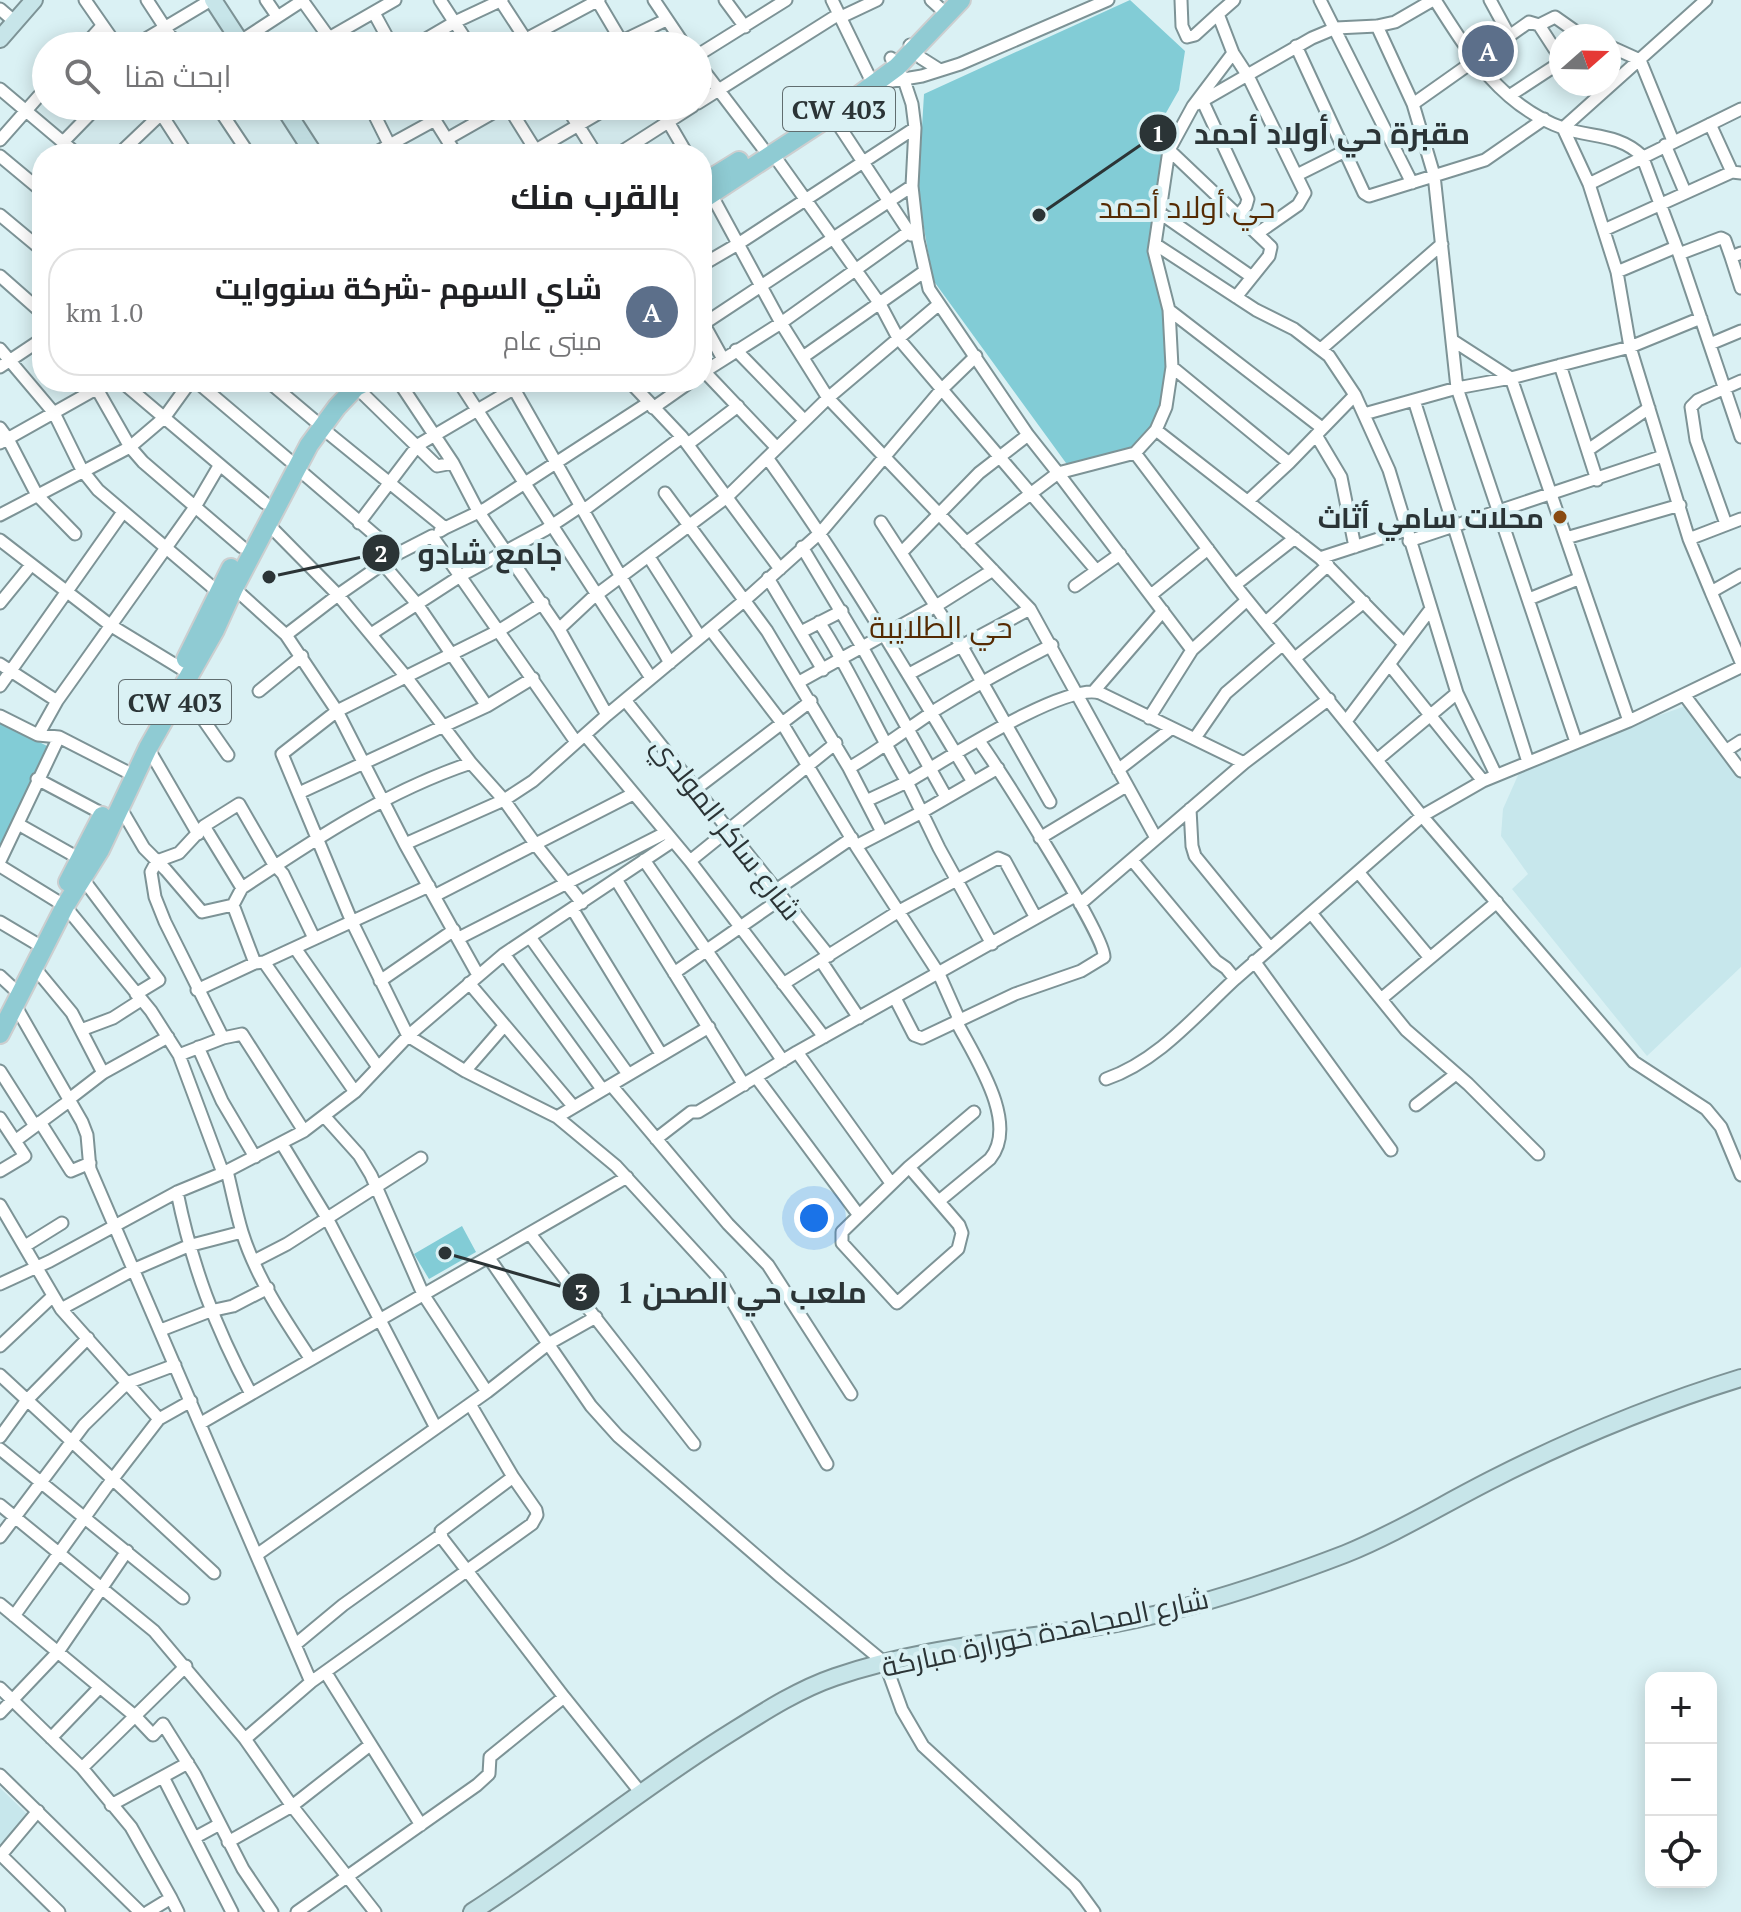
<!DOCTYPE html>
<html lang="ar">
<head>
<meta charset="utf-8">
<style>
  :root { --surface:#fff; --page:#f2f2f2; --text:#202124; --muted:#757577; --line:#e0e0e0; --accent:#0f766e }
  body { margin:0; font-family:"PT Serif",Cairo,serif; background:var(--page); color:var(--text); direction:rtl }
  .controls { position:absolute; right:24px; bottom:24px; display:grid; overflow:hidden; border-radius:16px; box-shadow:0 4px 20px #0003 }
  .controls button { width:72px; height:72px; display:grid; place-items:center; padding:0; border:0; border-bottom:2px solid var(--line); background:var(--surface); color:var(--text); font:40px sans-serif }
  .compass { position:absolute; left:1549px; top:24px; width:72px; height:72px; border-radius:50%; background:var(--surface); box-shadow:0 4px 20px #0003; rotate:70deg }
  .you { position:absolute; left:814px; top:1218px; width:28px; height:28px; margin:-20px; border:6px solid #fff; border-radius:50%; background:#1a73e8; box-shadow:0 0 0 12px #1a73e833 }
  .badge { display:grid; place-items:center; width:52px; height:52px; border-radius:50%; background:var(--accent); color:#fff; font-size:26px; font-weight:700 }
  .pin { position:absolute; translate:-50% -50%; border:4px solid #fff; box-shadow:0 2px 8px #0006 }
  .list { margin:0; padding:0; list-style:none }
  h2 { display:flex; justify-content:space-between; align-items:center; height:104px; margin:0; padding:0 32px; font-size:34px }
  h2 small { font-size:26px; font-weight:400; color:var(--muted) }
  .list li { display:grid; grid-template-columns:52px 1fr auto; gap:24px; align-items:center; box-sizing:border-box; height:128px; margin:0 16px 16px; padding:0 16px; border:2px solid var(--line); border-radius:32px }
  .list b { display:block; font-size:30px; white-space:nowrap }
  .list p { margin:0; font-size:26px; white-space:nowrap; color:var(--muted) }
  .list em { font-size:26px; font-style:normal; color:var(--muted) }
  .icon { flex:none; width:44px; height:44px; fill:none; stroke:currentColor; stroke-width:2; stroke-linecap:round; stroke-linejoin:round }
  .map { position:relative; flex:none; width:1741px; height:1912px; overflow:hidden; direction:ltr }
  .search { position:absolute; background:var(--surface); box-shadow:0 4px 20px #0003; left:32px; top:32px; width:680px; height:88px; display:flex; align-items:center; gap:20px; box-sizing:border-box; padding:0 28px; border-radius:44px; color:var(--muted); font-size:30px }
  .panel { position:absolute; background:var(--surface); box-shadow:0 4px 20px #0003; left:32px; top:144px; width:680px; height:248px; border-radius:32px; direction:rtl }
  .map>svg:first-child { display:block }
</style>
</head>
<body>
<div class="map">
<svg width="1741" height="1912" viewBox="0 0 1741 1912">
  <rect width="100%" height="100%" fill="#daf1f4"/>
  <path fill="#c7e7ec" d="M1691,704L1741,775V967L1647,1056L1512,889L1528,874L1501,836L1503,809L1523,764Z
    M0,1788L28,1815L0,1844Z"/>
  <path fill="#82ccd6" d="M1130,0L1185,51L1179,90L1150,141L1167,147L1152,252L1167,310V413L1145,453L1083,465L1066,463L933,280L918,194L924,94Z
    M0,722L49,747L0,854Z
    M462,1226L476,1252L429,1279L414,1254Z"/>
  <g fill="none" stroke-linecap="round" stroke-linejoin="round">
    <defs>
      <path id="street" d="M85,0L117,46
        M147,0L177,46
        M266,0L277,16
        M302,0L335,46
        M440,0L470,46
        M500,0L530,46
        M597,0L623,44
        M654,0L685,46
        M725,0L745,27
        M832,0L869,76
        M931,0L942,10
        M1181,0L1182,26L1187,37L1195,35L1218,14
        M1320,0L1412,183
        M1435,0C1468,52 1501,106 1563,128C1591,138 1618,133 1642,156L1679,254L1741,437
        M1490,0L1509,35
        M1706,0L1563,128L1589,184L1617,272L1630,347L1689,539L1711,592
        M0,9L14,21
        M374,13L392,46
        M841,17L877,0
        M1539,25L1555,17L1582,36
        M1377,26L1413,104L1434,175L1457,388L1576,742
        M526,39L599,0
        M910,45L921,58L940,70
        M84,46L102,26
        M134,46L211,0
        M233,46L302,1
        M315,46L395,0
        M414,46L455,22L502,0
        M612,46L666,20
        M1296,46L1364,193L1369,196L1485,160L1544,119
        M1609,46L1640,60L1673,141
        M1233,53L1248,76L1305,193L1298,205L1258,233
        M698,55L786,0
        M891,58L904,80L912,104L915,128L912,186L918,240L929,289L1028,435L1058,473L1135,453L1156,430L1166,407L1172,367L1169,310L1154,251L1169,150L1193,106L1233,53L1218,14L1234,0
        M698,63L762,147
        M880,83L922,76L960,64L1108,0
        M0,89L77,154
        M1509,96L1561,62
        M1203,102L1248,199L1246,206L1238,216
        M698,103L839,14
        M1197,104L1312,38L1336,28L1377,26L1395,22L1433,0
        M1413,104L1529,22L1539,25L1561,59
        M156,106L187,154
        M217,106L249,154
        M370,106L394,154
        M426,106L456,154
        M508,106L538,154
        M566,106L596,154
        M659,106L687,154
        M832,115L911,235
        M290,118L311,106
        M1710,124L1732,172
        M447,139L505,106
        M0,140L46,88
        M63,142L98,106
        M1665,145L1685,192
        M1169,150L1271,247L1269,256L1236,297
        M119,154L161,114
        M373,154L435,120
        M529,154L611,106
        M618,154L693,106
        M773,154L880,304L898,338L1096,570
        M0,156L42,191
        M1297,175L1345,151
        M1589,184L1741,109
        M711,194L781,323L828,398L1030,609L1156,838
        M1160,213L1252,277
        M0,215L42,250
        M1604,230L1732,172L1741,173
        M1155,244L1256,310L1294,329L1329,356L1355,395L1389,470L1457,693L1496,775
        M1741,253L1731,257L1741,288
        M1679,254L1721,238L1725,240L1731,257
        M702,265L738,244L915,128
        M1617,272L1676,247
        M0,276L42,313
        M1169,310L1322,428
        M702,321L723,359
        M702,325L912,186
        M1452,340L1511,378L1629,721
        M1710,344L1741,331
        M0,349L54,413L82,470L98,490L218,592L234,588L286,635L337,711L405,844L478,975
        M1321,349L1442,244
        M736,350L804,420
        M803,357L925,271
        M1560,365L1597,480
        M0,367L42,339
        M1172,367L1289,463
        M702,369L777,448
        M702,373L781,323L907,233
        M93,382L130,447L143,462L242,547
        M122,382L265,503
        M197,382L289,460
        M269,382L314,420
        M340,382L342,385
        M399,382L453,463L478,511L559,629L607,715
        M459,382L651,678
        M510,382L670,663
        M630,382L682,437L780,569
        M356,387L437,466L453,463
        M1414,400L1528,762
        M653,408L690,382
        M1364,414L1457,388L1511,378L1630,347L1701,318
        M0,428L8,439L37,495L75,534
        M322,428L445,528L440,531
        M1156,430L1320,558L1404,644
        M1316,435L1341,477L1355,547
        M0,443L96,389
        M688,444L738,406
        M1588,450L1649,408
        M1135,453L1235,585L1422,816L1483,781L1629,721L1741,667
        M768,459C843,563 907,673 973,782
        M297,468L397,554
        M665,493L767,631L849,768C880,750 907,729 937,709C974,686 1013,665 1052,645
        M1248,501L1289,463L1355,395
        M584,510L682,437
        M0,515L130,447L164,418L190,382
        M881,522L961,645L1050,802
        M267,523L338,595L407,678L471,763L504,800L536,845L582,903
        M359,523L418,445L525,382
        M1726,524L1696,440L1691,407L1698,400L1741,381
        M445,528L485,509L648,403
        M1566,538L1680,505
        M1689,539L1741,519
        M0,540L110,625L182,669
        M1409,541L1663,456
        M966,543L1058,473L1192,650
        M802,547L862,647L946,797
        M902,552L979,473L1028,435
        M649,557L700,637
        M1320,558L1406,530
        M1741,575L1711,592L1741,662
        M768,578L823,670
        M1235,585L1295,538
        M1075,586L1120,554
        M1151,595L1208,549
        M1529,599L1578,579
        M0,603L31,565
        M543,603L500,630L337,711L282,754L352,922L408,1036L465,1071L557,1117L616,1166L718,1277L827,1464
        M819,622C853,674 876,730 907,782C943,762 1064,682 1100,693L1244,763L1329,699
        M1266,622L1328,565
        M559,629L591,599L727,497L828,398L938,305
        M710,629L782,723L856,846L939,974L959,1019
        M801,632L842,611
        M371,634L462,575L545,530L581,506
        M286,635L338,595L397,554L432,536L576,742
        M1295,658L1364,602
        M0,664L57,701
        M1389,664L1483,781
        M909,674L1030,609
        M799,682L936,606L993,570
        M0,686L123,512
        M182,689L228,755
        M259,691L302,656
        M1094,691L1163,611
        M1685,696L1741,771
        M625,700L829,956
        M487,706L533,678
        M0,716L38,735L59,737L135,776
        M1149,718L1192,650L1247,600
        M1347,720L1430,610
        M38,735L57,701L195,507L219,466
        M585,735L690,861L824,1037
        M1195,738L1226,693L1283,644
        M148,748L198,834
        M1727,750L1741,741
        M1378,759L1457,693
        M849,768L882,832
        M1118,770L1172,728
        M37,779L103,814
        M697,788L811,701
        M299,793L487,706L417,604L384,565
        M866,801L907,782L939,848L992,944
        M120,807L144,848L166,870L202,912L233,905
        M1190,809L1192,846L1195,856L1270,948
        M18,824L80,859
        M204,826L242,888C315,839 387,791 471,763
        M1040,838L1126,786
        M405,844L504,800L533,781L607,715L745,600L821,532L941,390L976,356
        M856,846L922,812L998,768
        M644,860L783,1061
        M1132,860L1216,961L1226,968L1235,979L1422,816L1634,1062L1706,1109L1721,1127L1741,1175
        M0,861L59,737
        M690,861L836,743
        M0,866L65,906L151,1011L179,1055L223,1173
        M1359,873L1430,958
        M83,879L159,980L136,994
        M617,881L744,1085
        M242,888L233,905L255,963L264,962L355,1092
        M776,890L852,838
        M434,896L633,794
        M1080,904L1244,763
        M573,910L661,1054
        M1311,913L1406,1030L1468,1084L1538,1154
        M0,922L37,944
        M530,937L628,1074
        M459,938L665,833
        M295,948L378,1067
        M504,954L602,1089
        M821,961L859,1018
        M1254,961L1391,1150
        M264,962L429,886
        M34,967L72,1013L103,1073
        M674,973L782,898
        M0,976L14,989
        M380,981L454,930
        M469,983L573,1106
        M783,984L899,911L998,858L1005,861L1036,918
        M197,990L255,963
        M895,998L914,1035L922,1038L1015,994L1081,971L1104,957C1106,936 998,768 979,741
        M1381,999L1497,902
        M15,1005L82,1122L87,1135L90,1169L311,1682
        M81,1030L113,1018L141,1000
        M223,1038L165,922L155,897L151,872L157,861L179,853L204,826L239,804L273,863L283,874L314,938
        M198,1047L222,1101L255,1157
        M797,1052L891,1183
        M179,1055L223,1038L242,1034L304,1131
        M0,1071L35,1126
        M465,1071L504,1026
        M756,1077L858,1214
        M1106,1079C1158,1061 1195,1016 1235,979
        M611,1085L728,1224L768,1265L851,1394
        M68,1100L103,1073L168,1037
        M1416,1105L1456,1074
        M325,1117L359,1155L371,1175L423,1294L487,1392
        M557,1117L709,1027
        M0,1118L25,1156L0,1171
        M40,1122L71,1171L90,1163
        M656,1139L691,1112H698L797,1052L1075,896
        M15,1141L69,1101
        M282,1144L327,1218L436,1428
        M909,1167L959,1225L962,1233L958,1249L897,1303L842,1243V1232L909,1167L974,1112
        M227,1171C232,1191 236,1212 242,1232C256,1277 284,1319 310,1358
        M177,1192C192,1266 215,1327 251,1394
        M939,1201L990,1159C1020,1123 974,1056 956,1021
        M0,1205L61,1309L159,1419
        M530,1234L694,1444
        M25,1246L62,1223
        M489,1258L591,1406L618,1436L781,1577L885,1663L902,1710L923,1746L1075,1886L1094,1912
        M254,1261L287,1244L421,1158
        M0,1284L50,1261L177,1192L223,1173L304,1131L355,1092L408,1036L504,954L673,841
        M61,1309L135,1269L188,1246L242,1232
        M161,1330L210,1311L233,1306L268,1288
        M0,1346L53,1296
        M0,1375L214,1573
        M470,1404L513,1477L441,1531L442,1538L564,1697
        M201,1423L627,1177
        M0,1437L27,1400L88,1338
        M0,1449L183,1598
        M0,1505L154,1631L245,1739L292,1806L375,1912
        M0,1537L84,1425L127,1383L175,1365
        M258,1554L487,1392L548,1344L596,1317
        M0,1604L136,1717L153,1735L163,1724L195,1775L243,1869L272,1912
        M14,1616L105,1489L159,1419L191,1401
        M296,1644L343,1605L441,1535
        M326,1673L421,1825
        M0,1688L82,1768L131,1827L171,1898
        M0,1713L58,1652L127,1551
        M51,1738L100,1687
        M245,1739L311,1682L532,1524L537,1515L536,1510L513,1477
        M82,1768L186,1666
        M0,1775L140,1912
        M163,1777L232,1912
        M111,1805L188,1763
        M38,1811L1,1855L59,1912
        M196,1837L220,1824
        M228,1842L292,1806L370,1745
        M148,1912L171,1898L178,1912
        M297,1912L477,1785L489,1774L490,1757L564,1697L641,1793"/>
      <path id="secondary" d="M213,0L243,46
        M0,39L34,0
        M283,106L314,154
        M472,1912C556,1858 634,1794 719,1740C756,1717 794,1691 835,1677C925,1646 1024,1640 1117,1623C1194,1608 1272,1582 1345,1554C1397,1533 1445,1503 1495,1478C1574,1438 1656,1404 1741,1378"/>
      <path id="primary" d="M702,184L739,161
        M702,200L832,115L897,67L961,0
        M186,659L231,568
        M68,882L102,816
        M0,1034L65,906L100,850L148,748L215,630L234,588L309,445L337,407L356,387L366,382"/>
    </defs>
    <use href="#street" stroke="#7d9396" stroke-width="15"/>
    <use href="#secondary" stroke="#7d9396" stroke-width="20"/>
    <use href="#primary" stroke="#cccecf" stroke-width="22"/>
    <use href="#street" stroke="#fff" stroke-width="11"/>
    <use href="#secondary" stroke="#c7e5e9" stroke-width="16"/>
    <use href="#primary" stroke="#8fcbd3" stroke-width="18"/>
  </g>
  <circle fill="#8a4b12" stroke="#daf1f4" stroke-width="3" cx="1560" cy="517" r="8"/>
  <g text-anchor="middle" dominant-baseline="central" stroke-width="8" stroke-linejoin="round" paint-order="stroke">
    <g fill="#daf1f4" stroke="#606d6f" stroke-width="2">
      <rect x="783" y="87" width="112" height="44" rx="6"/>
      <rect x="119" y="680" width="112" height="44" rx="6"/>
    </g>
    <g font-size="26" font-weight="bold" fill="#2b3436">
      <text x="839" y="109">CW 403</text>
      <text x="175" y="702">CW 403</text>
    </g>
    <g font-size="28" font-weight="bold" fill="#2b3436" stroke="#daf1f4" text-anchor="end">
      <text x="1544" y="517">محلات سامي أثاث</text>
    </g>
    <g font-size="28" fill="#2b3436" stroke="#daf1f4">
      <text transform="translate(727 828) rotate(52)">شارع ساكر المولدي</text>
      <text transform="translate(1045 1632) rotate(-12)">شارع المجاهدة خورارة مباركة</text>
    </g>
    <g font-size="30" fill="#552a02" stroke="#daf1f4">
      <text x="1187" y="207">حي أولاد أحمد</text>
      <text x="941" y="627">حي الطلايبة</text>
    </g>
  </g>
  <path fill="none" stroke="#2b3436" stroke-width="3" d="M1039 215L1158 133M269 577L381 553M445 1253L581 1292"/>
  <g fill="#2b3436" stroke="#daf1f4" stroke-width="3">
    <circle cx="1039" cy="215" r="8"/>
    <circle cx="269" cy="577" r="8"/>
    <circle cx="445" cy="1253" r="8"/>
    <circle cx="1158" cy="133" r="20"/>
    <circle cx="381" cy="553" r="20"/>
    <circle cx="581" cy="1292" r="20"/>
  </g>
  <g font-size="24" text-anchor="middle" font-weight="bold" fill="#fff">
    <text x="1158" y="142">1</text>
    <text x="381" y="562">2</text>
    <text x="581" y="1301">3</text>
  </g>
  <g font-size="30" text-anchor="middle" font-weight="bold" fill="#2b3436" stroke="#daf1f4" stroke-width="8" stroke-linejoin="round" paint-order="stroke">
    <text x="1332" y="144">مقبرة حي أولاد أحمد</text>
    <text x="490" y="564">جامع شادو</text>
    <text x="742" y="1303">ملعب حي الصحن 1</text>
  </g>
</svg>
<div class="controls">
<button>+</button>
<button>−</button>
<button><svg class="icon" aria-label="locate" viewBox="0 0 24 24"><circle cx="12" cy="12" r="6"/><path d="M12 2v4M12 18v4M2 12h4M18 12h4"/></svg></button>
</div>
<svg class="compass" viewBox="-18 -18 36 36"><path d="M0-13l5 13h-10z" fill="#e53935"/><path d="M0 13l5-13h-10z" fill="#757577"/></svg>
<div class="you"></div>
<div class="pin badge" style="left:1488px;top:51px;background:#5c6f8a">A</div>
<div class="search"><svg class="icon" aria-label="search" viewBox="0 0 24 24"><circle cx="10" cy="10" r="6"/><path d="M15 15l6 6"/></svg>ابحث هنا</div>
<section class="panel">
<h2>بالقرب منك<small></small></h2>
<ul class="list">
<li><span class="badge" style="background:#5c6f8a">A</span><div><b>شاي السهم -شركة سنووايت</b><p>مبنى عام</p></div><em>1.0 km</em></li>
</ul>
</section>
</div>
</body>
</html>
